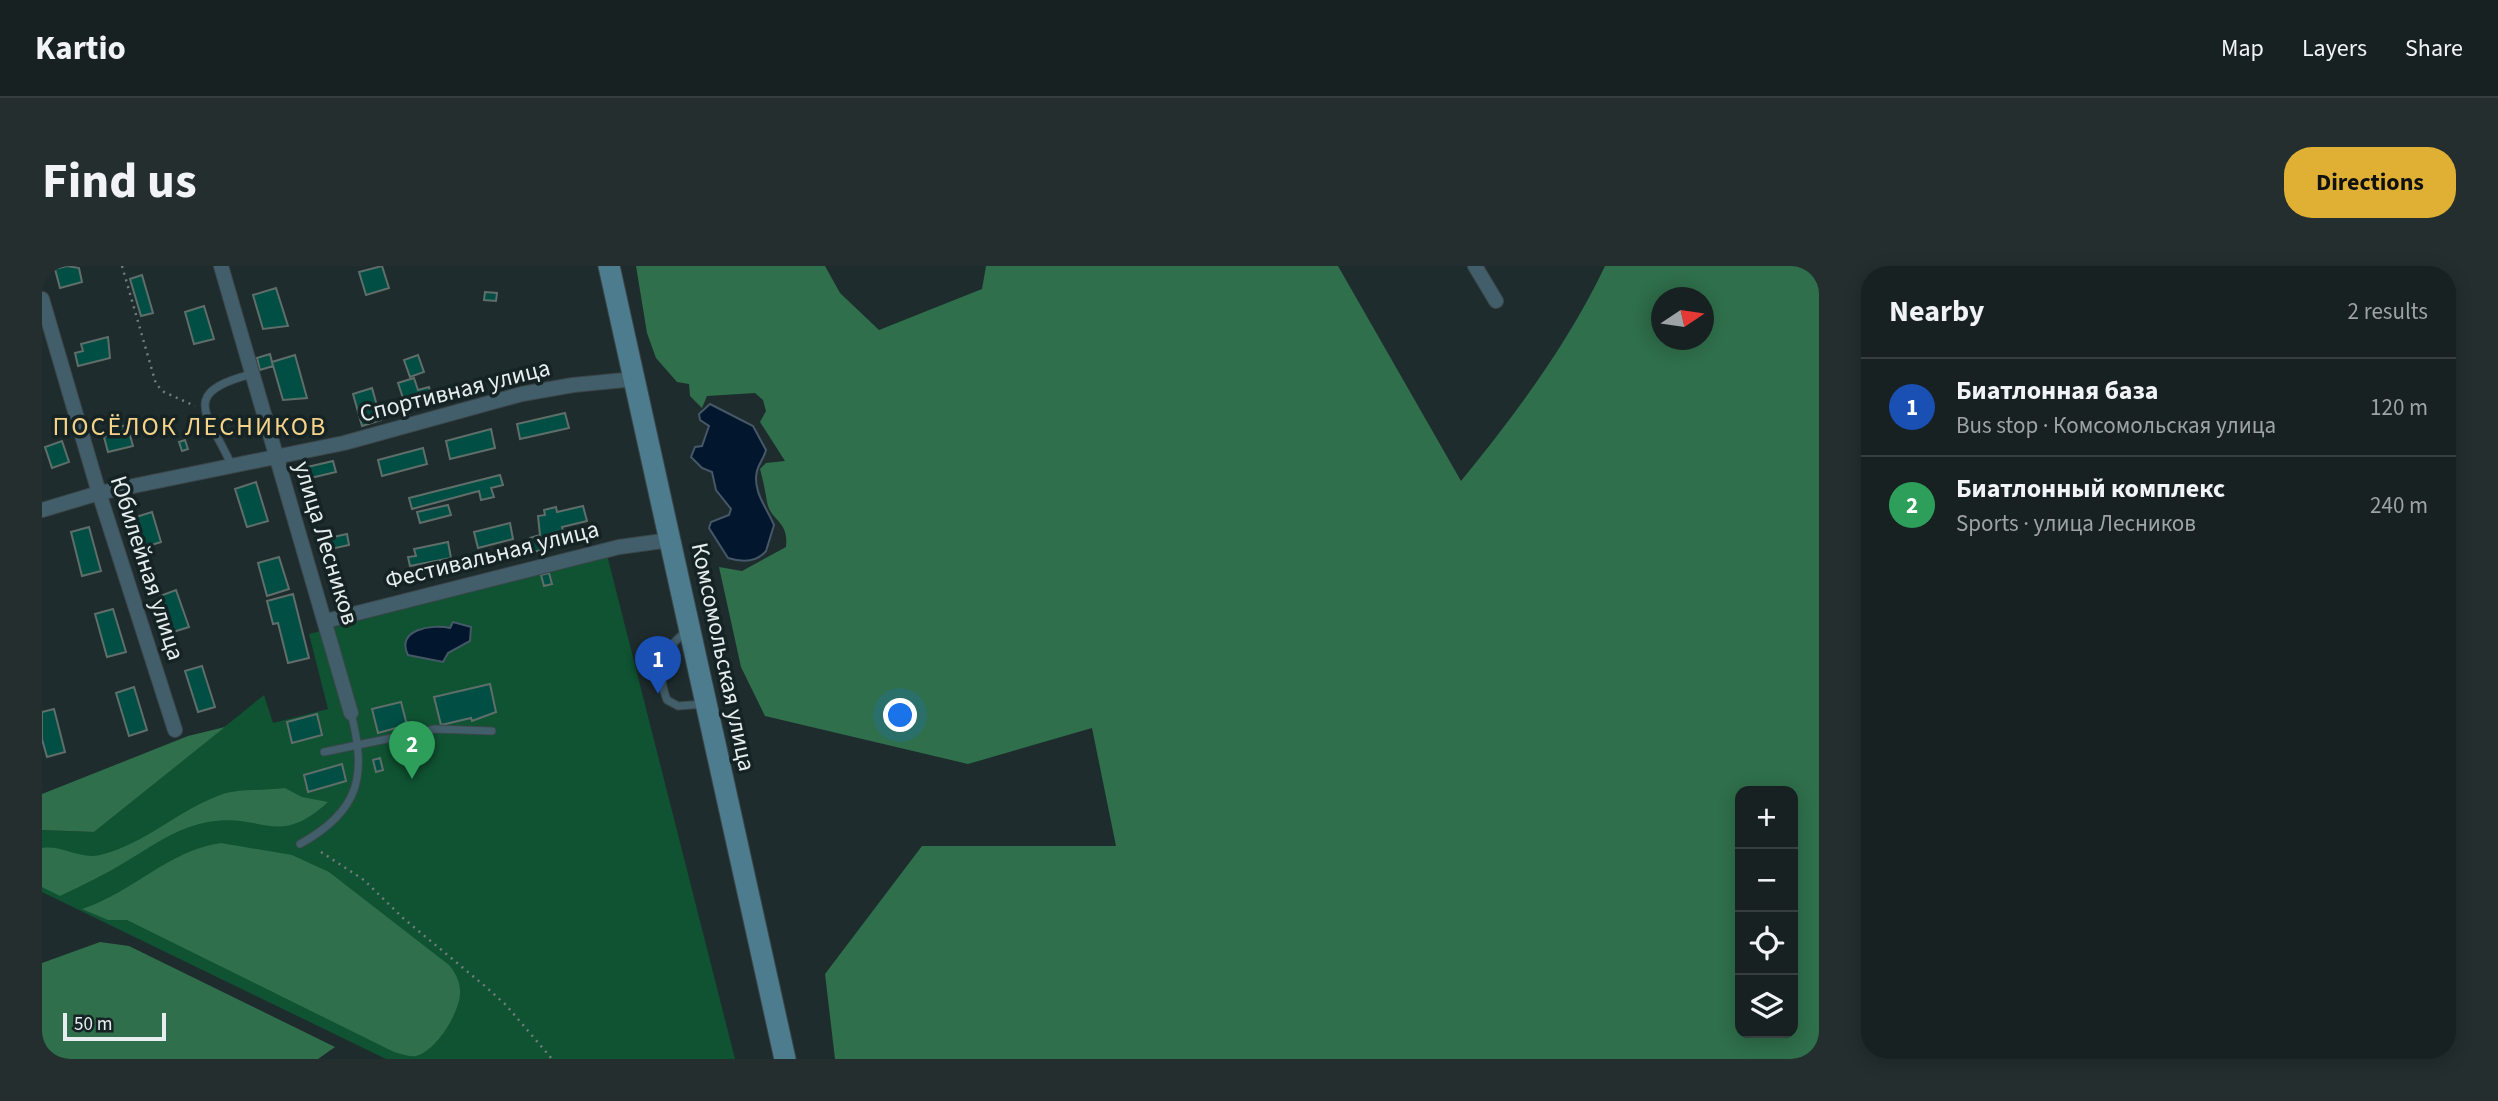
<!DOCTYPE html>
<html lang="en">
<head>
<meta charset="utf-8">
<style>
  :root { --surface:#172122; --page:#242e2f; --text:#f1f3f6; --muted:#9ea3a5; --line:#363e40; --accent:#e0b034 }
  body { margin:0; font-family:"Source Sans 3",sans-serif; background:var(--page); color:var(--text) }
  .controls { position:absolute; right:21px; bottom:21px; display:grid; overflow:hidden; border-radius:14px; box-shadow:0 4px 18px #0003 }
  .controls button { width:63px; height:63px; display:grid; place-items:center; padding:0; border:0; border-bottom:2px solid var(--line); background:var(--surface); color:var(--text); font:35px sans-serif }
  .compass { position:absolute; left:1609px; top:21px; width:63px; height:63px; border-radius:50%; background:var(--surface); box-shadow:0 4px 18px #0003; rotate:77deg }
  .scale { position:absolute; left:21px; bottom:18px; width:103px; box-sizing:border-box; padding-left:7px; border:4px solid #e6eeef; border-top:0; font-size:19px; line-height:24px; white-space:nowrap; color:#e6eeef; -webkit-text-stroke:5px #162324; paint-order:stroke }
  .you { position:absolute; left:859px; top:450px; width:24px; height:24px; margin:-18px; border:5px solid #fff; border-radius:50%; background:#1a73e8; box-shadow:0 0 0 10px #1a73e833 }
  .badge { display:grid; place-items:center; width:46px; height:46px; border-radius:50%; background:var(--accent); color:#fff; font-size:23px; font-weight:700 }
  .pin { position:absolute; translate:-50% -58px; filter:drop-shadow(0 2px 4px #0008) }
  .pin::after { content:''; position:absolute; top:37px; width:24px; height:21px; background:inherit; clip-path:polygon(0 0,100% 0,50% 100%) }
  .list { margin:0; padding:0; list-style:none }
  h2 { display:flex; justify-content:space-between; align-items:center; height:91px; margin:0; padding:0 28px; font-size:30px }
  h2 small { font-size:23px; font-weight:400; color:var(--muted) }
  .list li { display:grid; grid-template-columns:46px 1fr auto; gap:21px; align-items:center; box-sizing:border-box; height:98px; padding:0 28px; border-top:2px solid var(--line) }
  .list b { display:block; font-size:26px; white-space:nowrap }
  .list p { margin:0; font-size:23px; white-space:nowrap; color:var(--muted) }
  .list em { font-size:23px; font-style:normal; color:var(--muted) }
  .icon { flex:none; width:38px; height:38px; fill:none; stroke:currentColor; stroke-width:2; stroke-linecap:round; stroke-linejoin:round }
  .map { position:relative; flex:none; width:1777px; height:793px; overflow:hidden; border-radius:28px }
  header { display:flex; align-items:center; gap:42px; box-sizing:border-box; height:98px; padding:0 35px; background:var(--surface); border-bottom:2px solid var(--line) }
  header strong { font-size:33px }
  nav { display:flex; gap:38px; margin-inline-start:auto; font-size:24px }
  .intro { display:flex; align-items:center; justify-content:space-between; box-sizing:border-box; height:168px; padding:0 42px }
  h1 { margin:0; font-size:49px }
  .button { padding:18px 32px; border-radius:28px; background:var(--accent); color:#111; font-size:24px; font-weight:700 }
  main { display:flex; gap:42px; padding:0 42px }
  aside { flex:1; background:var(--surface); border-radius:28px; box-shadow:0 4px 18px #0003 }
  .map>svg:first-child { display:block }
</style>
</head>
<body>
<header>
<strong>Kartio</strong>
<nav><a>Map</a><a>Layers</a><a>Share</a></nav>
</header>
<div class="intro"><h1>Find us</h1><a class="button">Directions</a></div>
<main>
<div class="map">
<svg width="1777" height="793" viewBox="0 0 1777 793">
  <rect width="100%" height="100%" fill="#1f2c2e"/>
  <path fill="#0f5332" d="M565,289L693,793H344L0,626V564L52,566L222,429L231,457L286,443L267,368Z"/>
  <path fill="#2f6f4b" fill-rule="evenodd" d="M594,0H783L798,27L837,64L940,23L944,0H1296L1419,215C1473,149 1526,78 1563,0H1777V793H793L783,708L880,580H1074L1050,462L926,498L723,450L699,401L677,301L700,305L744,281C747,254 729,256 725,236C723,224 721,214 718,203L724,197L743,195L718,156L724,145L721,134L713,127L665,130L660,142L648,130L647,118L635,116L614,92L605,67ZM1619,32H1661V74H1619ZM1751,525V767H1698V525Z
    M183,461L52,566L0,564V528L146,470Z
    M243,522L260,531L286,536C235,583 220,546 166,556C134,562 112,579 85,595C64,608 41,619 18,630L0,621V582C21,579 38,594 58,589C103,578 135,545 178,529C199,522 221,525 243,522Z
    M179,577L250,589L287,606L407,699C414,707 419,718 418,729C416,749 394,785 374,790C366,791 360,788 352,786L85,654H66L40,643C90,627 127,584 179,577Z
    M58,676L87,680L293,781L276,793H0V697Z"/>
  <path fill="#02172d" stroke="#465867" stroke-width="2" d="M668,138L711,160L724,184C722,192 717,197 715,205C710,225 725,242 732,259L724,285C714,297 699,296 686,292L667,262L669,256L687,249L689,243L674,224L670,206L660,202L649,191L653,181L660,180L667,160L658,154L657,148Z
    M411,356L429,361L428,375L406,387L401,396L366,389C353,363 391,358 408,362Z"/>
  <path fill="#004e44" stroke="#606e6a" stroke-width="2" d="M25,0L37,2L40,16L18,22L13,3Z
    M340,0L347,22L324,29L317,6Z
    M100,9L111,47L99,50L88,13Z
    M234,22L246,60L221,63L211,29Z
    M443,26L455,27L454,35L442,34Z
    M162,40L172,73L152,78L143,46Z
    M66,71L68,92L36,100L33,87L41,85L39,78Z
    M228,88L231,100L218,104L215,92Z
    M253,89L265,132L241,134L230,96Z
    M376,89L382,106L368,111L362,94Z
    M372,112L376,124L387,121L390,132L379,135L378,131L362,135L356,117Z
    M330,122L339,154L320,160L311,128Z
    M523,147L527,162L478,173L475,158Z
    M85,159L91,180L66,186L62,171L67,169L65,164Z
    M449,163L453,182L408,193L404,175Z
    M143,174L146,183L140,185L137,176Z
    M20,175L27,196L10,202L3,181Z
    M381,182L385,198L340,210L336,194Z
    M291,195L294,206L264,213L261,202Z
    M458,209L461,219L449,222L452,231L439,234L437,225L370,243L367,232Z
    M214,216L226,255L205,261L193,223Z
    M406,239L409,249L378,257L375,246Z
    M541,240L545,255L520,261L524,278L491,286L488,272L498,269L496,250L503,249L502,244L514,241L515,246Z
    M110,246L119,276L103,281L94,251Z
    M468,257L471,273L436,282L432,266Z
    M47,261L59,305L40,310L29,266Z
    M305,268L307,279L284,284L282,273Z
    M406,276L409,292L368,300L366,291L374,290L372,283Z
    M237,291L247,323L225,330L216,297Z
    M507,307L510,318L502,320L499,309Z
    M134,324L147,361L131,366L118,330Z
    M251,328L267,392L246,397L236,357L231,358L225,335Z
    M71,343L84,386L65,391L53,348Z
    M160,400L173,441L156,446L143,405Z
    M448,418L454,446L430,455L429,452L399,459L392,431Z
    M92,421L105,464L87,470L74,427Z
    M359,436L365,459L336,467L330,443Z
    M12,443L23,486L5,491L0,473V446Z
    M275,448L280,469L250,477L245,456Z
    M338,492L341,504L334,506L331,494Z
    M300,498L304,515L266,526L262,509Z"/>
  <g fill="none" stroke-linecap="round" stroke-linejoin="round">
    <defs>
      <path id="lane" d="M189,198C167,149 135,127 210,108
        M644,366C620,383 614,406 625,434L636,440L662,438
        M282,486L393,463L450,465
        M258,578C318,545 325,510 309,447"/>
      <path id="street" d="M179,0L309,447
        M1433,0L1454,35
        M0,33L57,227L133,464
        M0,244L57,227L302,177L480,128L531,119L593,113
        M284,355L577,281L628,274"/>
      <path id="secondary" d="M567,0L743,793"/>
    </defs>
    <use href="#lane" stroke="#3b4749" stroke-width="9"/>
    <use href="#street" stroke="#3b4749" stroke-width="16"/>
    <use href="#secondary" stroke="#3b4749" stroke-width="23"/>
    <path stroke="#727d7e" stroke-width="2.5" stroke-dasharray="2 5" stroke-linecap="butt" d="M80,0L114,118L122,126L153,140
      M279,586L322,614L361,652L444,721L464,739L510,793"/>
    <use href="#lane" stroke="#425e6b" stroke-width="7"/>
    <use href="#street" stroke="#425e6b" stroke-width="14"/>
    <use href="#secondary" stroke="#4d7c8f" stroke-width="21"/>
  </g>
  <g text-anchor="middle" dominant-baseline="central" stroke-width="7" stroke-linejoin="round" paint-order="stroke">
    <g font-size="24" fill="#e6eeef" stroke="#162324">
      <text transform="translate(413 125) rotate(-14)">Спортивная улица</text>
      <text transform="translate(284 277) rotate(73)">улица Лесников</text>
      <text transform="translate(450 289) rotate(-14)">Фестивальная улица</text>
      <text transform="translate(105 302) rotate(72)">Юбилейная улица</text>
      <text transform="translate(681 391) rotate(78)">Комсомольская улица</text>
    </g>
    <g font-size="26" letter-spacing="2" fill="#f5d389" stroke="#162324">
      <text x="148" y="160">ПОСЁЛОК ЛЕСНИКОВ</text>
    </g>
  </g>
</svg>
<div class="controls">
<button>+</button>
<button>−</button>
<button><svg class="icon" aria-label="locate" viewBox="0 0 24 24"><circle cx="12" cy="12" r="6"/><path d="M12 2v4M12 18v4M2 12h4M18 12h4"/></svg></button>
<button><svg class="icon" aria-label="layers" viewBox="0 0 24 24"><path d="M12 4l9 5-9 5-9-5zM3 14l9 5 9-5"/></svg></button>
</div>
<svg class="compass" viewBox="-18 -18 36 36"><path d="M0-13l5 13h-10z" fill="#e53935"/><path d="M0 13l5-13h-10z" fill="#9ea3a5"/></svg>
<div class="scale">50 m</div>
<div class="you"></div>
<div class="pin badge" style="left:616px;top:428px;background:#1a4fb4">1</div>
<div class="pin badge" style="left:370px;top:513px;background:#2e9e5b">2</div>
</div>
<aside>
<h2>Nearby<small>2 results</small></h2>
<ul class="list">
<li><span class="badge" style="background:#1a4fb4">1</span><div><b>Биатлонная база</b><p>Bus stop · Комсомольская улица</p></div><em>120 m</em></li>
<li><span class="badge" style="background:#2e9e5b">2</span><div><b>Биатлонный комплекс</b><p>Sports · улица Лесников</p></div><em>240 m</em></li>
</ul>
</aside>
</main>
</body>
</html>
